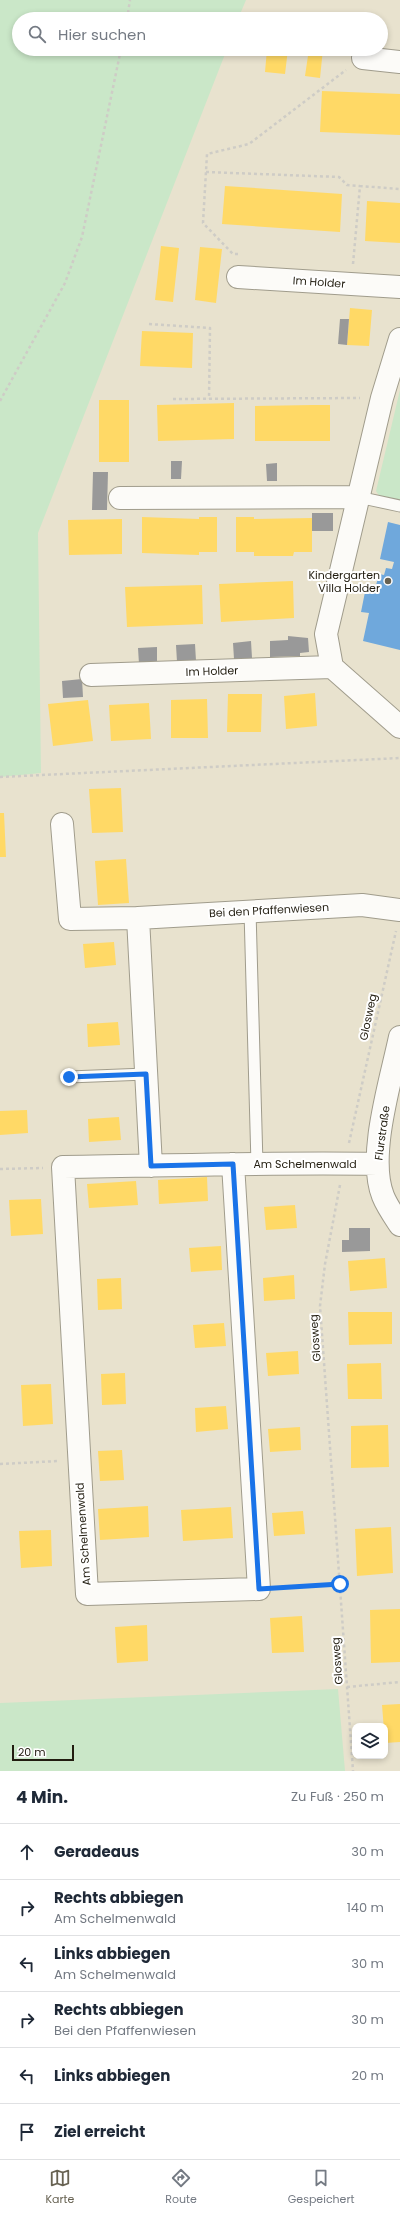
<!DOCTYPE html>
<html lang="de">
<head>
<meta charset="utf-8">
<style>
  :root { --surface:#fff; --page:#f2f2f3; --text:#1f2937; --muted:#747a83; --line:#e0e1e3; --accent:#676252 }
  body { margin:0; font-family:Poppins,sans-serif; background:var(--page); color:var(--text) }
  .controls { position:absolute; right:12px; bottom:12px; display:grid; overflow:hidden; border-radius:8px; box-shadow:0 2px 6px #0003 }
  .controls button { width:36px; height:36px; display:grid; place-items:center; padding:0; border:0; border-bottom:1px solid var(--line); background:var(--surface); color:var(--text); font:20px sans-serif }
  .scale { position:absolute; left:12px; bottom:10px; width:62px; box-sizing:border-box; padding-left:4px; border:2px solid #221d10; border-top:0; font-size:11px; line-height:14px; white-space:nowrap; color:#221d10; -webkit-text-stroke:3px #fff; paint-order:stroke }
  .stop { position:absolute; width:12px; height:12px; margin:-9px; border:3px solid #1a73e8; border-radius:50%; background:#fff }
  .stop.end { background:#1a73e8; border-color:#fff; box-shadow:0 1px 4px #0008 }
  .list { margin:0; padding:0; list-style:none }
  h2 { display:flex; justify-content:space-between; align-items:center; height:52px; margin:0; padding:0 16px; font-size:17px }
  h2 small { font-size:13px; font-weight:400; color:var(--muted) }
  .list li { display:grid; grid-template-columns:26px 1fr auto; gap:12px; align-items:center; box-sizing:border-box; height:56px; padding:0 16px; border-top:1px solid var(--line) }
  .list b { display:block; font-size:15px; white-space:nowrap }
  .list p { margin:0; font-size:13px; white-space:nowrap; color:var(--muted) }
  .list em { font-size:13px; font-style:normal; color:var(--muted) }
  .icon { flex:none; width:22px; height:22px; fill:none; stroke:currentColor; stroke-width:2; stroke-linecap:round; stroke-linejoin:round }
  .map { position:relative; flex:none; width:400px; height:1771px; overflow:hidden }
  .search { position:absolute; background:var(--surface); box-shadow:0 2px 6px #0003; left:12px; right:12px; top:12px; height:44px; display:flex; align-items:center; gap:10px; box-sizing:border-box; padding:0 14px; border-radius:22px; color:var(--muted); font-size:15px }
  .sheet { height:388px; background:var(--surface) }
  nav { display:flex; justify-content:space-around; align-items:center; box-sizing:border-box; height:56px; border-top:1px solid var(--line); background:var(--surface); font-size:11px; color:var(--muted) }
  nav a { display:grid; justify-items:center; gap:2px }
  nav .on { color:var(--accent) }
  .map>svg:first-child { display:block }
</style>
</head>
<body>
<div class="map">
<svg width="400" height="1771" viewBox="0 0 400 1771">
  <rect width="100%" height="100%" fill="#e8e2ce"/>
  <path fill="#cae7c8" d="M0,0H246L238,19H19V49H227L38,533L41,773L0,777Z
    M400,390V501L380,497L376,491Z
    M338,1689L345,1771H0V1703Z"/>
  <path fill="#ffd966" d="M267,49H288L285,74L265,72Z
    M309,49H323L320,78L305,76Z
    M322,91L400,94V135L320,132Z
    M225,186L342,194L340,232L222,224Z
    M367,201L400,203V243L365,241Z
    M161,246L179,248L173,302L155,300Z
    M200,247L222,249L216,303L195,300Z
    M350,308L372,310L369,346L347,345Z
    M142,331L193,333L192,368L140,366Z
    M99,400H129V462H99Z
    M234,403V439L158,441L157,405Z
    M312,405H330V441H255V406Z
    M142,517L199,519V517H217V552H199V555L142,553Z
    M236,517H254V519L312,518V552H294L293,556H254V552H236Z
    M122,519V554L69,555L68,520Z
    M293,581L294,618L221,622L219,584Z
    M202,585L203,624L127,627L125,587Z
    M315,693L317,726L286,729L284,696Z
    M228,694H262L261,732H227Z
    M207,699L208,738H171V700Z
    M88,700L93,741L53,746L48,704Z
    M149,703L151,739L111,741L109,705Z
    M121,788L123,832L92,833L89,789Z
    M0,813H4L6,857H0Z
    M126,859L129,903L98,905L95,861Z
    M114,942L116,965L85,968L83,944Z
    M118,1022L120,1045L88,1047L87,1024Z
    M27,1110L28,1133L0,1135V1111Z
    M119,1117L121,1140L89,1142L88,1119Z
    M207,1177L208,1201L159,1204L158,1180Z
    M136,1181L138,1205L89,1208L87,1184Z
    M41,1199L43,1234L11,1236L9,1200Z
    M295,1205L297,1228L266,1230L264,1207Z
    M221,1246L222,1270L191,1272L189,1248Z
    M385,1258L387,1288L350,1291L348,1261Z
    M294,1275L295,1299L264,1301L263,1278Z
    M121,1278L122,1309L98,1310L97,1279Z
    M348,1312H392V1344L349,1345Z
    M224,1323L226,1346L195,1348L193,1325Z
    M298,1351L299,1374L268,1376L266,1353Z
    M381,1363L382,1399H348L347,1364Z
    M125,1373L126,1404L102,1405L101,1374Z
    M51,1384L53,1424L23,1426L21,1385Z
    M226,1406L228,1429L196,1432L195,1408Z
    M388,1425L389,1467L351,1468V1426Z
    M300,1427L301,1450L270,1452L268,1429Z
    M122,1450L124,1480L100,1481L98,1451Z
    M148,1506L149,1537L100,1540L98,1509Z
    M231,1507L233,1538L183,1541L181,1510Z
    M303,1511L305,1534L274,1536L272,1513Z
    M391,1527L393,1573L357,1576L355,1529Z
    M51,1530L52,1566L21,1568L19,1531Z
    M400,1609V1662L371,1663L370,1610Z
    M302,1616L304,1652L272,1653L270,1618Z
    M147,1625L148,1661L117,1663L115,1627Z
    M400,1704V1742L385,1743L382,1705Z"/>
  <path fill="#6fa8dc" d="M388,522L400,525V650L363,641L369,613L361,612L366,587L375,589L379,574L384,575L386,568L392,569L394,562L380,559Z"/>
  <path fill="#999" d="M340,319H349L347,345L338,344Z
    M171,461H182L181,479H171Z
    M277,463V481H267L266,464Z
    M93,472H108L107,510H92Z
    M312,513H333V531H312Z
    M288,636L308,638L309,652L300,653V656L270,657V641L288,640Z
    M251,641L252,658L234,659L233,643Z
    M195,644L196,661L177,662L176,645Z
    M157,647V664H139L138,648Z
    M82,679L83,697L63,698L62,681Z
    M349,1228H370V1251L342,1252V1240H349Z"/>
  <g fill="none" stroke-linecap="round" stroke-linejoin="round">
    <defs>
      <path id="service" d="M358,497L400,506
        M250,911L257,1164
        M69,1077L146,1074"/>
      <path id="minor" d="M363,58L400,62
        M238,277L400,287
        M400,339L382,398L326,634L332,667L400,727
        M120,498L358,497
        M91,675L332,667
        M62,824L70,919L138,918L151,1166
        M138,918L362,905L400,910
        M400,1037C391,1080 367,1156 383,1196C387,1206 394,1216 400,1225
        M233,1164L259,1589L87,1594L63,1167C168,1166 273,1162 377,1164"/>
    </defs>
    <use href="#service" stroke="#a09c8c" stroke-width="13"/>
    <use href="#minor" stroke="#a09c8c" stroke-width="24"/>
    <path stroke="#ceccc6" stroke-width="2.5" stroke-dasharray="3 3" stroke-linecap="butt" d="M127,19L130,0
      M206,172L339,177L347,185L360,186
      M238,254H233L203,223L207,154L249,144L346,70
      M353,264L360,186L400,189
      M149,324L210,328L209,399
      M173,399L360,398
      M0,401L65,283L82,237L121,49
      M0,777L400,758
      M349,1143L396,931
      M0,1169L43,1168
      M340,1185L325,1264L320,1306L353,1771
      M0,1464L59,1461
      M280,1588L340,1584
      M347,1687L400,1682"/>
    <use href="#service" stroke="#fcfbf8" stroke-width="11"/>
    <use href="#minor" stroke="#fcfbf8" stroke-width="22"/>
  </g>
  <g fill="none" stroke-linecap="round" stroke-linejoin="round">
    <path stroke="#1a73e8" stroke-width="5" d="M69,1077L146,1074L151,1166L233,1164L259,1589L340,1584"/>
  </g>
  <circle fill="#676252" stroke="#fff" stroke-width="1.5" cx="388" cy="581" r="4"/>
  <g text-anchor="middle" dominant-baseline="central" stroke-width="4" stroke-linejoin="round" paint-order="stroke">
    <g font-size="11" fill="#221d10" stroke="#fff">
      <text transform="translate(319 282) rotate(4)">Im Holder</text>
      <text transform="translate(212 671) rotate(-2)">Im Holder</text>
      <text transform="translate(269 910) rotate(-3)">Bei den Pfaffenwiesen</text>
      <text transform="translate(368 1017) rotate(-78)">Glosweg</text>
      <text transform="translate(382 1133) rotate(-82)">Flurstraße</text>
      <text x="305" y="1164">Am Schelmenwald</text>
      <text transform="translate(315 1338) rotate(-94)">Glosweg</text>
      <text transform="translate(83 1534) rotate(-94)">Am Schelmenwald</text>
      <text transform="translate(337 1661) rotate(-94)">Glosweg</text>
    </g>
    <g font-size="11" fill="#221d10" stroke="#fff" text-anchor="end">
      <text x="380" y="575">Kindergarten<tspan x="380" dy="13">Villa Holder</tspan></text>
    </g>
  </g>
</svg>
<div class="controls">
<button><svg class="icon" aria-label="layers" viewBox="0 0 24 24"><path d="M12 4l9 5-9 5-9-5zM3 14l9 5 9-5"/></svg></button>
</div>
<div class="scale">20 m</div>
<div class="stop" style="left:340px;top:1584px"></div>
<div class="stop end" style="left:69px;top:1077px"></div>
<div class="search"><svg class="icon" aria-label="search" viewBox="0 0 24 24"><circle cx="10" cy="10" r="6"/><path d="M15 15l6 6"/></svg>Hier suchen</div>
</div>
<section class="sheet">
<h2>4 Min.<small>Zu Fuß · 250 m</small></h2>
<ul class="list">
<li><svg class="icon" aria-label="ahead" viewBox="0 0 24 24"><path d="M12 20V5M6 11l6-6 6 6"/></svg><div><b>Geradeaus</b></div><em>30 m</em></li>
<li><svg class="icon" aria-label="right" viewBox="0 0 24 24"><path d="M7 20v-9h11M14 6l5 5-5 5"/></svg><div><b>Rechts abbiegen</b><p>Am Schelmenwald</p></div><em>140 m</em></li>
<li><svg class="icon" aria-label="left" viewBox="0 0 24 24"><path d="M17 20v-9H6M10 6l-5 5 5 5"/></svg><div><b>Links abbiegen</b><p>Am Schelmenwald</p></div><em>30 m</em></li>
<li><svg class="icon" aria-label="right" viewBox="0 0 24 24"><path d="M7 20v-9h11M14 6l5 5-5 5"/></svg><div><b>Rechts abbiegen</b><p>Bei den Pfaffenwiesen</p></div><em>30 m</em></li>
<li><svg class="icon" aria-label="left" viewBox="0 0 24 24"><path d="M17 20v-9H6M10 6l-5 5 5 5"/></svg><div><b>Links abbiegen</b></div><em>20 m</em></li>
<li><svg class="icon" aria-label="arrive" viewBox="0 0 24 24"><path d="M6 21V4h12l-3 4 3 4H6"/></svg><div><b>Ziel erreicht</b></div></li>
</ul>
</section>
<nav>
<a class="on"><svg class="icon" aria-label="map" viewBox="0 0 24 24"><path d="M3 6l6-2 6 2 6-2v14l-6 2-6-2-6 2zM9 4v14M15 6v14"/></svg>Karte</a>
<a><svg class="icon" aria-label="directions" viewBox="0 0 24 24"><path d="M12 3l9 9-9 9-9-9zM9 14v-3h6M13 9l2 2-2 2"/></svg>Route</a>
<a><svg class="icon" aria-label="saved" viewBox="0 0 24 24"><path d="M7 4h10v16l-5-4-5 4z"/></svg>Gespeichert</a>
</nav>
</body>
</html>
